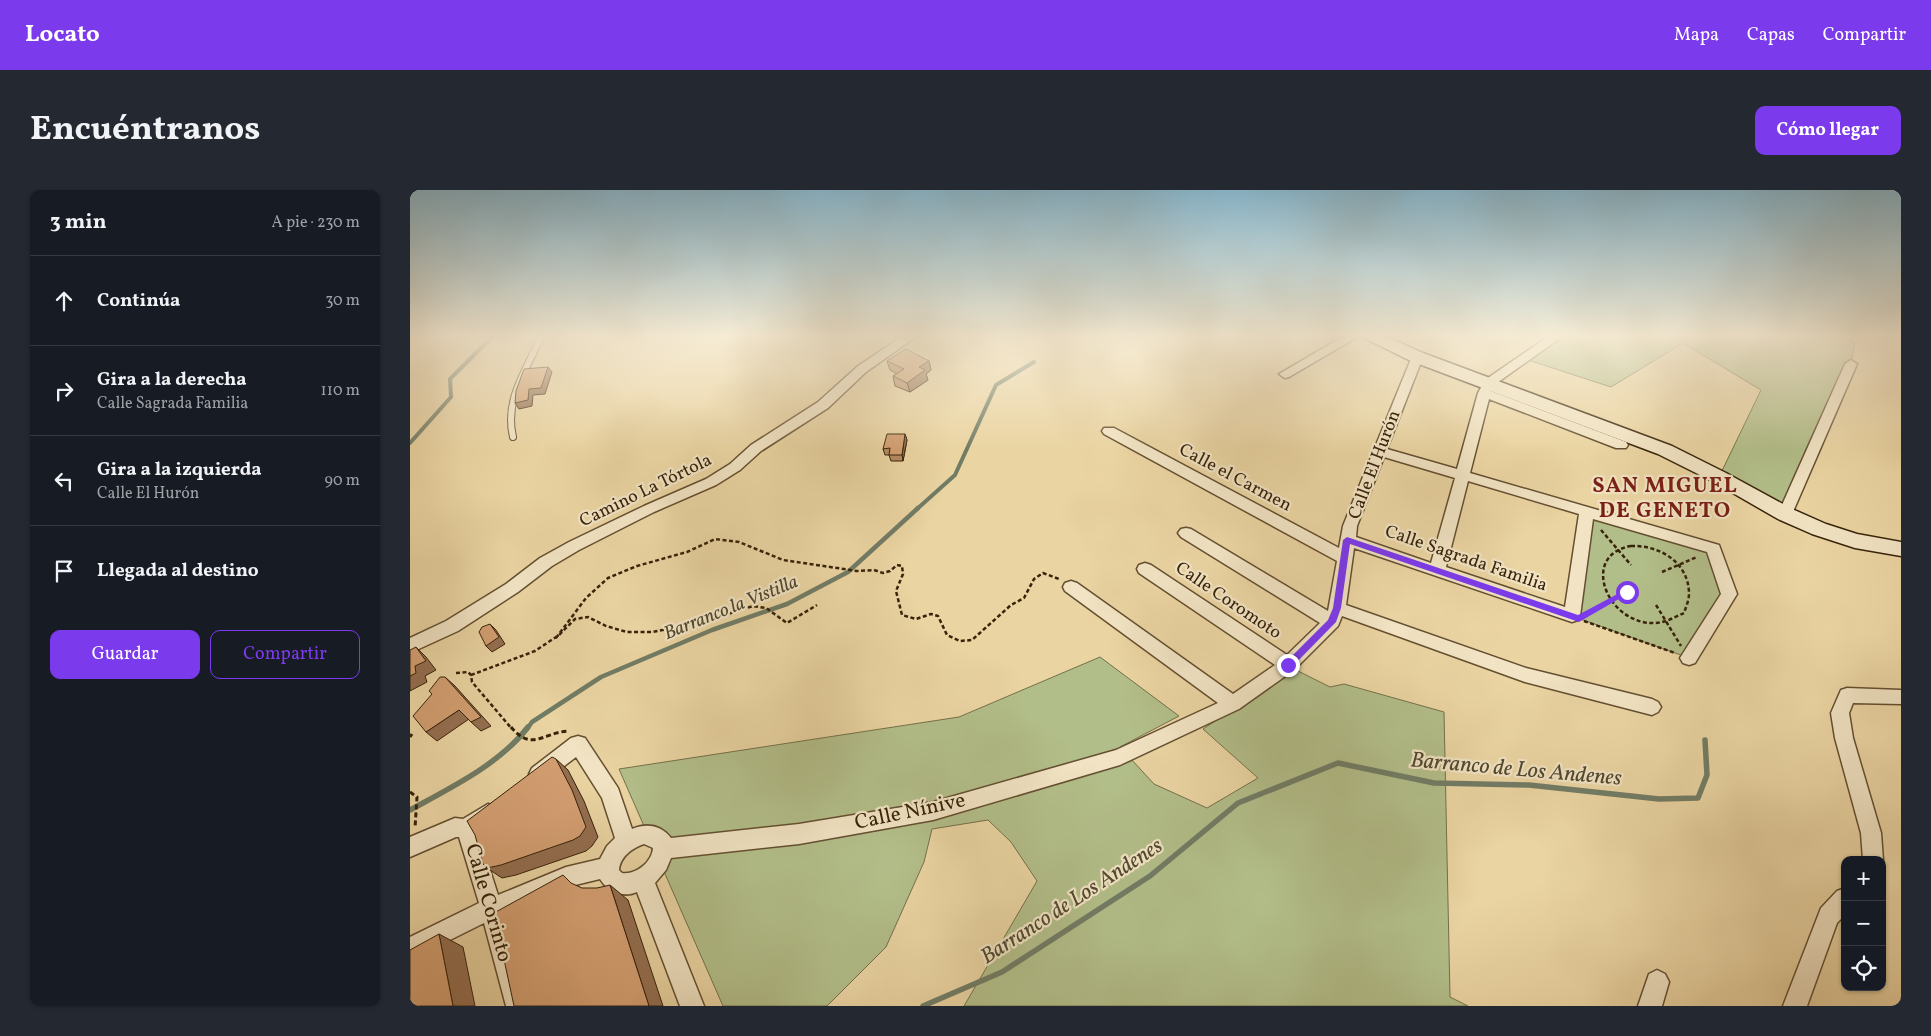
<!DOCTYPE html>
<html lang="es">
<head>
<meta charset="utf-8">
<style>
  :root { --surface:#171b24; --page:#242831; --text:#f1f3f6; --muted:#9ea1a6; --line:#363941; --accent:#7c3aed }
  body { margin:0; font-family:Vollkorn,serif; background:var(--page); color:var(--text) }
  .controls { position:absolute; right:15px; bottom:15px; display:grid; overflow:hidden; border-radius:10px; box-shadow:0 1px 4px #0004 }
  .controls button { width:45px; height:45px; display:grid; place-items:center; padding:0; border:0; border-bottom:1px solid var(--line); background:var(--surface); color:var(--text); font:25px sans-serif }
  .stop { position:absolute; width:15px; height:15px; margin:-11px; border:4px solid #7c3aed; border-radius:50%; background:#fff }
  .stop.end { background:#7c3aed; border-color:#fff; box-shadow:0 1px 5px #0008 }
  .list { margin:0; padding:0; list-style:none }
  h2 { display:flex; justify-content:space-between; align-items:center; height:65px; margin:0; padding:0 20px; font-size:21px }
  h2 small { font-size:16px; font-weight:400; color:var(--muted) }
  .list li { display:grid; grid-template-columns:32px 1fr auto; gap:15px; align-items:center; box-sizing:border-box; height:90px; padding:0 20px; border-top:1px solid var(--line) }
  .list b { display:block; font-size:19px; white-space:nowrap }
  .list p { margin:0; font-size:16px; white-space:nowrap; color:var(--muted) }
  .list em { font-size:16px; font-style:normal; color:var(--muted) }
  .actions { display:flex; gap:10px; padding:15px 20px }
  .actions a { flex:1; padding:11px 0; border:1px solid var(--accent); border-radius:10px; text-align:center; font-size:18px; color:var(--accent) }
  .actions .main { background:var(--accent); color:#fff }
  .icon { flex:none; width:28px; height:28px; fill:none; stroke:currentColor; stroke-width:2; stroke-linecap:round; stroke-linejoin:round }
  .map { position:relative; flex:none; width:1491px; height:816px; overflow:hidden; border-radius:10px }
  header { display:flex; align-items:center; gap:30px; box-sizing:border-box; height:70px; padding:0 25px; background:var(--accent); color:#fff }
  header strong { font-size:24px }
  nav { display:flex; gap:28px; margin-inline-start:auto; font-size:18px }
  .intro { display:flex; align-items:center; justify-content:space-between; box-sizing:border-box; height:120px; padding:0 30px }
  h1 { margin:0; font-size:35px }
  .button { padding:12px 22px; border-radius:10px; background:var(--accent); color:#fff; font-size:18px; font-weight:700 }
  main { display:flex; gap:30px; padding:0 30px }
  aside { flex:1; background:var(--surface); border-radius:10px; box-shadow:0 1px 4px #0004 }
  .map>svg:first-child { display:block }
</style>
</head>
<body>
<header>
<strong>Locato</strong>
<nav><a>Mapa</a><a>Capas</a><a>Compartir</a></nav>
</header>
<div class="intro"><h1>Encuéntranos</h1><a class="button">Cómo llegar</a></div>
<main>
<aside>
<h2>3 min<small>A pie · 230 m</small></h2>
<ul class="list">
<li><svg class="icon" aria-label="ahead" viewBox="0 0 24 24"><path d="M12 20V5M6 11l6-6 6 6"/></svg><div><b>Continúa</b></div><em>30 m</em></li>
<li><svg class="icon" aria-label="right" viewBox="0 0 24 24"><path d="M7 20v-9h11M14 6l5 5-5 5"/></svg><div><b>Gira a la derecha</b><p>Calle Sagrada Familia</p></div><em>110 m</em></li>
<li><svg class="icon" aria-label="left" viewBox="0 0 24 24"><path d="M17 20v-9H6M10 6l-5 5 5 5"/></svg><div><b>Gira a la izquierda</b><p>Calle El Hurón</p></div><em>90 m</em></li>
<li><svg class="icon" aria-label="arrive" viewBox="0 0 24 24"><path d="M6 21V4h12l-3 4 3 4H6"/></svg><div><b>Llegada al destino</b></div></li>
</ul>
<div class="actions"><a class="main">Guardar</a><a>Compartir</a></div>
</aside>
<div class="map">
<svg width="1491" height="816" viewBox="0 0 1491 816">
  <rect width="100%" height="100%" fill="#ead4a2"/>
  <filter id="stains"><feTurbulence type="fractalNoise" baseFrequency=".004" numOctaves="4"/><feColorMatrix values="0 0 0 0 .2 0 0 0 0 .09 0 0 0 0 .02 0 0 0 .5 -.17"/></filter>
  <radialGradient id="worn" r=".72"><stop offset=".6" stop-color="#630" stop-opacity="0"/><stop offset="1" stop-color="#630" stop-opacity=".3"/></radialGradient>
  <path fill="#b2be89" stroke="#74704a" d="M1148,146H1430L1445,153L1441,174L1381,326L1309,287L1351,200L1273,153L1201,197L1115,169Z
    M1177,322L1304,359L1319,404L1279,468L1162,426Z
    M690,467L769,526L710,557L744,594L797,618L848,588L793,539L884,479L920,497L934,494L1034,522L1040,807L1058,816H554L627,691L601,652L578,630L522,639L514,672L476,757L417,816H313L209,579L549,527Z"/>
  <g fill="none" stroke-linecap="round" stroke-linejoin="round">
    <path stroke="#717c65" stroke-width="4" d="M0,253L41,207L40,189L83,146
      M507,319L545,285L586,195L624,172"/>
    <path stroke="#717c65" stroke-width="4.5" d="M117,539L122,532L191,487L302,440L377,414L438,382L508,318"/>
    <path stroke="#717c65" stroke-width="5.5" d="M0,620C40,598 90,574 118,537
      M513,816L592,782L740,686L828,613L928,573L1024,593L1119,595L1249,609L1288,608L1297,585L1295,550"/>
    <defs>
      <path id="service" d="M103,247C94,209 117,180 131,146"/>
      <path id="minor" d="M493,146H507L456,182L418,218L351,261L330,280L306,295L244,322L169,360L142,376L108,402L48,441L0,463V448L36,431L96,394L130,368L159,352L234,316L296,289L320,274L341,255L408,212L448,176Z
        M934,146H949L879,187L875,188L869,184Z
        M1139,146H1153L1084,195L1081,201L1216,252L1218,255L1216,258H1206L1079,209L1060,283L1309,355L1327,404L1285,473L1279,475L1273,473L1270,468L1311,404L1297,362L1183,329L1170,426L1168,430L1162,432L1156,430L944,358L936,415L1116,478L1242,509L1248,512L1251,517L1248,522L1242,525L1115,492L932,426L928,436L884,480L829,519L710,575L523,630L389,654L261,668L256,680L245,693L294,816H270L227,702C213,708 198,702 190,689L157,697L94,725L120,816H96L74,733L0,770V747L69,713L49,647H46L0,667V647L45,628L53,629L78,614L85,616L88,623L85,630L68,643L88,705L156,677L190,669L197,656L205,648L192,608L166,567L136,590L129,593L122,590L119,584L122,578L161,548L168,546L175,548L208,598L222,639C237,633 251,635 261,648L389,634L523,612L706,560L808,513L655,401L653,397L655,393L661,391L667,393L823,504L865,475L729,383L727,379L729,375L735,373L741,375L877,465L910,433L771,347L768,343L771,339L776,338L781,339L918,421L927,371L694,244L692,241L694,238H704L929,358L933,336L1003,164L1007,163L1013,167L977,259L1047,279L1068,203L1075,190ZM974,267L1045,288L1021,373L946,347L947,336ZM1058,291L1169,324L1155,417L1036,377ZM234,654L243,658C242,672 226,685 212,683L209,680C210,667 222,658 234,654Z
        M1441,170L1447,174L1382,324L1380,328H1370L1368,324L1435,174Z
        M1437,498L1491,500V514L1443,513L1439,523L1443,548L1471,643L1473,670L1472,673V670H1453L1451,643L1425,548L1421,523L1431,500Z
        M1435,698V725L1427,733L1397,816H1373L1411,718L1427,701Z
        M1247,780L1255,784L1259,792L1252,816H1228L1239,784Z"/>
      <path id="secondary" d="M954,146H975L1013,163L1262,256L1316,283L1382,319L1416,334L1447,344L1491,352V366L1445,358L1402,344L1368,329L1302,291L1248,264L1001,171L956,149Z"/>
    </defs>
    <use href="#service" stroke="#644f30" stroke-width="8"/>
    <use href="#minor" stroke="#644f30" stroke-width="3"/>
    <use href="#secondary" stroke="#37230a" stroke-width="3"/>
    <path stroke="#37230a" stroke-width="2.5" stroke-dasharray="4 2.5" stroke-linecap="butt" d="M1191,340L1221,375
      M1221,356C1249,355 1279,372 1279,404C1279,410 1276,417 1274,423C1265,427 1255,433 1245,433C1197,435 1169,365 1221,356Z
      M1252,382L1287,367
      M1246,415L1271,456
      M1177,424L1217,402
      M1174,431L1265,463
      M146,448L176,408L198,388L227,376L277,362L305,349L329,352L373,370L447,381L464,380L473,383L480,381L487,375L492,376L493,384L486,401L492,425L506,429L521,424L528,426L537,445L550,451L562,450L601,415L614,408L624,389L633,383L649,389
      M46,483L58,482L61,485L62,492L102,539
      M61,485L125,461L149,445L165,429L178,427L196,436L217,442H242L290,433L343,416L356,418L377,433L407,415"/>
    <path stroke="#37230a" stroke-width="3" stroke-dasharray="5 3" stroke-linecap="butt" d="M101,537C122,562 132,543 158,541
      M0,547L2,544
      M0,602L7,607L5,638"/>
    <use href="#service" stroke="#f1e3c3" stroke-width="6"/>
    <use href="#minor" fill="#f1e3c3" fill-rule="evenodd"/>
    <use href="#secondary" fill="#f1e3c3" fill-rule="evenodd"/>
  </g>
  <path fill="#b58962" stroke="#37230a" d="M477,171H519L521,180L516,184L518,190L500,202L485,196L483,186L487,184L480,180Z
    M495,244L497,250L493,271H481L479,265H475L473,259Z"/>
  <path fill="#946f50" stroke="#37230a" d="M519,171L521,180L516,184L518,190L500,202L497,193L509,177Z
    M138,177L142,182L135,204L123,205L122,216L109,219L105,213L119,199Z
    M495,244L497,250L493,271L492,265Z
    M80,434L86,440L95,454L82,462L76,456Z
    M6,457L16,467L26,480L15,486L17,492L0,501V486Z
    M35,487L45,496L81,536L71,541L61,532Z
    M49,520L59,529L27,551L16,542Z
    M146,569L158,580L174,611L188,647L182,656L176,661L106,685L92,688L77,678Z
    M200,695L218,710L253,816H239Z
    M29,744L53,757L65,816H43Z"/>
  <path fill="#d39f72" stroke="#37230a" d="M496,159L519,171L509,177L515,180L497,193L483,186L494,179L477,171Z
    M138,177L131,198L119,199L118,210L105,213L106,201L114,179Z
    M477,244H495L492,265H479L480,258L473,259Z
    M80,434L89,447L76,456L69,442L72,437Z
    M6,457L16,471L5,476L6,483L0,486V460Z
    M30,487H35L71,527L61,532L49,520L16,542L3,526L22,504L19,501Z
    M142,567L146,569L162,600L176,637L170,646L163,650L91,675L77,678L73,674L65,645L57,631Z
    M153,685L161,693L172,698H187L200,695L239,816H104L84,723Z
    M29,744L43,816H0V760Z"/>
  <linearGradient id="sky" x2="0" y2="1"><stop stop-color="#88b6cc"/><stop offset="0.56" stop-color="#f6ecd5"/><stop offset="1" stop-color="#f6ecd5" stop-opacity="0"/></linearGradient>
  <rect width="1491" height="260" fill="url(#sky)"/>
  <path fill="#7c3aed" d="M937,347L1168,425L1215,400L1217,399L1221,402L1169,432L940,354L931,418L926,432L881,478H875V473L918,430L923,418L933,350Z"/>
  <g text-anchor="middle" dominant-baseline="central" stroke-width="4.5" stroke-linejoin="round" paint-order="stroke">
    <g font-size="18" fill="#37230a" stroke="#f1e3c3">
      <text transform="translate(965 275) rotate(-69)">Calle El Hurón</text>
      <text transform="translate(825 288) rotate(28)">Calle el Carmen</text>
      <text transform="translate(236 301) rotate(-26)">Camino La Tórtola</text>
      <text transform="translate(1056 369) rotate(19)">Calle Sagrada Familia</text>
      <text transform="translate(818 411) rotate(34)">Calle Coromoto</text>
    </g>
    <g font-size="19" font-style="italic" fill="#4f4830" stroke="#f1e3c3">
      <text transform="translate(321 418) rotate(-22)">Barranco la Vistilla</text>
    </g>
    <g font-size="21" fill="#37230a" stroke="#f1e3c3">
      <text transform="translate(500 622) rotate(-12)">Calle Nínive</text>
      <text transform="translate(78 713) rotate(74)">Calle Corinto</text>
    </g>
    <g font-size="22" font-weight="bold" letter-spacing="1" fill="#7a1f14" stroke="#f1e3c3">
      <text x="1255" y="296">SAN MIGUEL<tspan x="1255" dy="25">DE GENETO</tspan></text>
    </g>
    <g font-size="22" font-style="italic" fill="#4f4830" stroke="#f1e3c3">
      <text transform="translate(1106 580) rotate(5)">Barranco de Los Andenes</text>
      <text transform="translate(662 712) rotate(-33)">Barranco de Los Andenes</text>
    </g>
  </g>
  <rect width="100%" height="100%" filter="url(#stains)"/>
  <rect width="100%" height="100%" fill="url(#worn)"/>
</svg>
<div class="controls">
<button>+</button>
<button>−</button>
<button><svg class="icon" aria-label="locate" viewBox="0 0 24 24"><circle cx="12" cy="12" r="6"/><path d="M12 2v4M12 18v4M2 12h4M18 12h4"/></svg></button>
</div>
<div class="stop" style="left:1217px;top:402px"></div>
<div class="stop end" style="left:878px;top:475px"></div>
</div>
</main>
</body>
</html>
